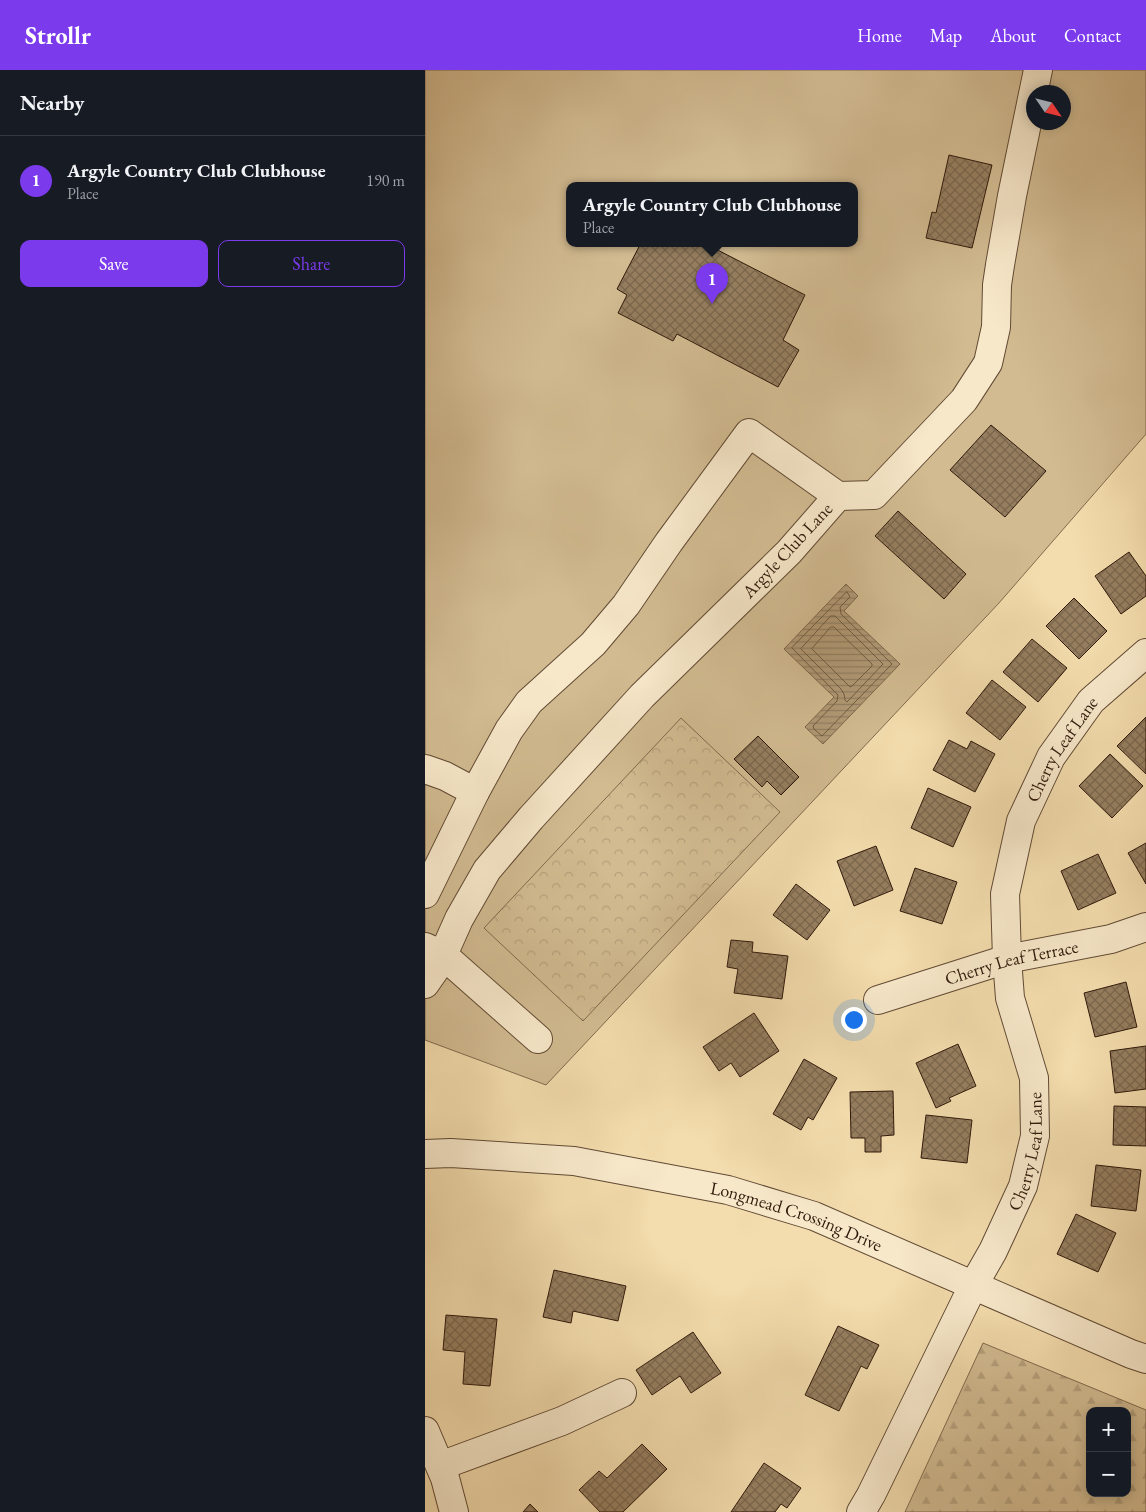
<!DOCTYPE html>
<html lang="en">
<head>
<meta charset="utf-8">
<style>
  :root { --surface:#171b24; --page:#20242c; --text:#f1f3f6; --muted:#9ea1a6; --line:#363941; --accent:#7c3aed }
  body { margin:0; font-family:"EB Garamond",serif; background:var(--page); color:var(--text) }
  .controls { position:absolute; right:15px; bottom:15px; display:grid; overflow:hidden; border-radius:10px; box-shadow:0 2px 12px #0003 }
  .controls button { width:45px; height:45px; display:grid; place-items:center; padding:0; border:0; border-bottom:1px solid var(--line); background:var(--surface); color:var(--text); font:25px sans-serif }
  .compass { position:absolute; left:601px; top:15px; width:45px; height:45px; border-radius:50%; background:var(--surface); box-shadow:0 2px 12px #0003; rotate:125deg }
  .you { position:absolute; left:428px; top:949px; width:18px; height:18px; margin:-12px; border:4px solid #fff; border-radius:50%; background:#1a73e8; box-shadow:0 0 0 8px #1a73e833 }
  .badge { display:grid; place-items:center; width:32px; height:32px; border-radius:50%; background:var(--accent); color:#fff; font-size:16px; font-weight:700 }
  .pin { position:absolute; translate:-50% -41px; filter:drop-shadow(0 1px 2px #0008) }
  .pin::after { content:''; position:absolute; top:26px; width:18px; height:15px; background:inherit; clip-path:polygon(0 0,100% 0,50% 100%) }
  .popup { position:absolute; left:141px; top:112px; width:292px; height:65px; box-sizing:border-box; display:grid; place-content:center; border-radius:10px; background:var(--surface); filter:drop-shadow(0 1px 4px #0005); font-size:16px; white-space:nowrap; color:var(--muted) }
  .popup b { font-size:19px; color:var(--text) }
  .popup::after { content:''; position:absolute; left:50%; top:100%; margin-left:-10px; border:10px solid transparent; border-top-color:var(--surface) }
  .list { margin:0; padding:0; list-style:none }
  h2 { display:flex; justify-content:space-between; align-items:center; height:65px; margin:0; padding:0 20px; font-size:21px }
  h2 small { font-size:16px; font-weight:400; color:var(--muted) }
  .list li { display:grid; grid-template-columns:32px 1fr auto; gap:15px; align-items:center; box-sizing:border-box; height:90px; padding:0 20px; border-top:1px solid var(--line) }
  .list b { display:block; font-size:19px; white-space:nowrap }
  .list p { margin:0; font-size:16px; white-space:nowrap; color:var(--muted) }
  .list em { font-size:16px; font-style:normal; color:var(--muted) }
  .actions { display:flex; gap:10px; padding:15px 20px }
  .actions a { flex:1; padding:11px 0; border:1px solid var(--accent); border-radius:10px; text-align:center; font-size:18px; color:var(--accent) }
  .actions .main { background:var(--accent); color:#fff }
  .map { position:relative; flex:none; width:721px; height:1442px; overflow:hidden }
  header { display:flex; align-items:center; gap:30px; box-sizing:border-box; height:70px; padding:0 25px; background:var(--accent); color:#fff }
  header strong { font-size:24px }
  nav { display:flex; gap:28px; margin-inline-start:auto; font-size:18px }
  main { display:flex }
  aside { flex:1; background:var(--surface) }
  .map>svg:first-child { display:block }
</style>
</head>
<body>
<header>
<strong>Strollr</strong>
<nav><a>Home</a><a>Map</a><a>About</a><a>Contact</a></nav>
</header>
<main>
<aside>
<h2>Nearby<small></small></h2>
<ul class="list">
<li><span class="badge">1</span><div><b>Argyle Country Club Clubhouse</b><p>Place</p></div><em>190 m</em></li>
</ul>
<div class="actions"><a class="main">Save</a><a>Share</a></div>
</aside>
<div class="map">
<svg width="721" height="1442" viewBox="0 0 721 1442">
  <defs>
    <pattern id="forest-firs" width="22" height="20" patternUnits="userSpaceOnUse" patternTransform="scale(1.25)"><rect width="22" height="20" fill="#d2bb91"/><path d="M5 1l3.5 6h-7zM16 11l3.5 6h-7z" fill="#b5a07c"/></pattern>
    <pattern id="park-crowns" width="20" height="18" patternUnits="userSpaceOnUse" patternTransform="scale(1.25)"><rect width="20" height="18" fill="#d2bb91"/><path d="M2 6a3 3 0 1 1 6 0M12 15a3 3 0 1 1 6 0" fill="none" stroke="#b5a07c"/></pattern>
    <pattern id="water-rules" width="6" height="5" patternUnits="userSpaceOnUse" patternTransform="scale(1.25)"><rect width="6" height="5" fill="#b19a76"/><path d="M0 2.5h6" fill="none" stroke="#907d5f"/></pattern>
    <pattern id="building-cross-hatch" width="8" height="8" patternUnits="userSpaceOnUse" patternTransform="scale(1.25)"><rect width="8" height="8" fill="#957e5f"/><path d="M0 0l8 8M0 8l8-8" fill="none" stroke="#7a664d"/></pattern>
  </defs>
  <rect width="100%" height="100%" fill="#f3dcad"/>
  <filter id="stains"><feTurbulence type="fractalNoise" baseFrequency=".004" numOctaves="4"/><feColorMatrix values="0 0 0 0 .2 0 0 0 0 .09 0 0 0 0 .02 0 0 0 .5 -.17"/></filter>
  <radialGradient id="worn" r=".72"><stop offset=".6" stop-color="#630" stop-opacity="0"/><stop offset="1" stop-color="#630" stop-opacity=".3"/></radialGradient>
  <path fill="#d2bb91" stroke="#816a4e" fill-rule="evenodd" d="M0,0H721V364L574,533L121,1015L0,970ZM608,22H638V52H608ZM144,115H430V173H144Z"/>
  <path fill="url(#forest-firs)" stroke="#816a4e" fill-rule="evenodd" d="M558,1273L721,1340V1442H480ZM665,1341H702V1423H665Z"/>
  <path fill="url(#park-crowns)" stroke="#816a4e" d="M256,648L355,742L158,951L59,858Z"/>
  <path fill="url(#water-rules)" stroke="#7d664b" d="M421,514L433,526L419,541L475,594L398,674L380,657L409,627L359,579Z"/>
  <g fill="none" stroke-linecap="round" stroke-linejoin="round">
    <path stroke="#705a40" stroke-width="1" d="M422,522L425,527L415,537L416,544L467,594L397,666L389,659L388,656L412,631L413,625L367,578Z
      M406,546H410L458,594L422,632L420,630L419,624L416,619L376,579Z
      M406,557H409L447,594V596L426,617L424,616L387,579Z"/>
  </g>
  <path fill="url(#building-cross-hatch)" stroke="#30190b" d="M524,85L567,95L547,178L501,168L507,142L511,143Z
    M216,173H279L380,225L358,270L374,280L353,317L252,264L248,271L193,243L202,225L192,219Z
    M566,355L621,401L580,447L525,400Z
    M473,441L541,504L519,529L450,466Z
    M704,482L721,506V526L696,544L670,506Z
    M649,528L682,561L654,589L621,556Z
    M607,569L642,598L613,632L578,602Z
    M567,610L601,637L575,670L541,643Z
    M721,647V704L692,676Z
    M333,666L374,707L356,725L342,711L337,717L309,689Z
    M524,670L542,679L546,671L570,684L550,722L508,700Z
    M685,684L718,716L687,748L654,716Z
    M503,718L546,737L528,777L486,758Z
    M721,773V814L703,783Z
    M451,776L468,820L429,836L412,791Z
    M673,784L691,823L653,840L636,801Z
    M490,798L532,812L517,854L475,841Z
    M371,814L405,840L382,870L348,845Z
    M306,870L328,872L327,882L363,886L357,929L309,923L313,899L302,897Z
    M701,912L712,957L670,967L659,923Z
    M329,943L354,981L315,1007L306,993L294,1001L278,977Z
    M533,974L551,1016L524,1028L526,1031L511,1038L491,993Z
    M721,976V1019L690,1023L685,981Z
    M379,989L412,1008L388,1050L383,1047L376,1060L348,1044Z
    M468,1021L469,1065L456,1066V1082H440V1068H426L425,1022Z
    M689,1036L721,1037V1076L688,1075Z
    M501,1045L547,1050L542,1093L496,1088Z
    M671,1095L716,1100L711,1141L666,1136Z
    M651,1144L691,1163L673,1202L632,1184Z
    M129,1200L201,1216L193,1251L148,1241L146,1253L118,1247Z
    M21,1245L72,1249L65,1316L38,1314L40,1282L18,1280Z
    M413,1256L454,1275L442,1299L436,1296L414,1341L380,1325Z
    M268,1262L296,1303L266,1323L255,1306L227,1325L211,1300Z
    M217,1374L242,1399L198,1442H175L154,1420L174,1401L182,1408Z
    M339,1393L376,1418L362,1438L356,1434L350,1442H306Z
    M105,1434L113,1442H98Z"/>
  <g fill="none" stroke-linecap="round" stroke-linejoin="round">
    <defs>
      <g id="minor">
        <path d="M413,426L449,425L539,330L563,293L571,257L572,215L575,195L587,126L613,0"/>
        <path d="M0,699L20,706L50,722"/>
        <path d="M0,824L50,722L84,660L104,632L168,574L201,535L244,472L324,363L413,426L364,482L217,626L106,748L62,800L34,849L14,894L0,914"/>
        <path d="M0,877L18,885L113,969"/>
        <path id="s1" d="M453,930L582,889L686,869L721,857"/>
        <path id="s2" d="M0,1084L26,1083L149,1091L303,1120L389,1146L706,1284L721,1289"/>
        <path d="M0,1361L20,1408L29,1442"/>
        <path d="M15,1396L137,1351L197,1323"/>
        <path id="s3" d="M436,1442L446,1425L548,1216L568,1181L598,1116L610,1066L609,1008L585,928L582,889L580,824L596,751L626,687L666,631L721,583"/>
      </g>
    </defs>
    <use href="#minor" stroke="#614a34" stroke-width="30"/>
    <use href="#minor" stroke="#f7e8ca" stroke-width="28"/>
  </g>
  <g text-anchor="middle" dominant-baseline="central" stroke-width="4.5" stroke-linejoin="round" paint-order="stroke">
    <g font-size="18" fill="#30190b" stroke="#f7e8ca">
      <text transform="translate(362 480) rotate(-47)">Argyle Club Lane</text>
      <text stroke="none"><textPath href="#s3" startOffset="819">Cherry Leaf Lane</textPath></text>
      <text stroke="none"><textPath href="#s1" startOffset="139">Cherry Leaf Terrace</textPath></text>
      <text stroke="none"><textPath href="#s3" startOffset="399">Cherry Leaf Lane</textPath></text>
      <text stroke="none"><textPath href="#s2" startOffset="379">Longmead Crossing Drive</textPath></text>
    </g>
  </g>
  <rect width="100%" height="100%" filter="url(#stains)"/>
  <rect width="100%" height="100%" fill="url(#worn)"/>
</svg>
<div class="controls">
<button>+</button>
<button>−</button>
</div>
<svg class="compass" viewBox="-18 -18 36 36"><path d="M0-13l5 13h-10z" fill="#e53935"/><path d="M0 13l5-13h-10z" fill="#9ea1a6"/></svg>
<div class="you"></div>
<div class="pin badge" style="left:287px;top:234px">1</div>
<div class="popup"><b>Argyle Country Club Clubhouse</b>Place</div>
</div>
</main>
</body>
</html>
